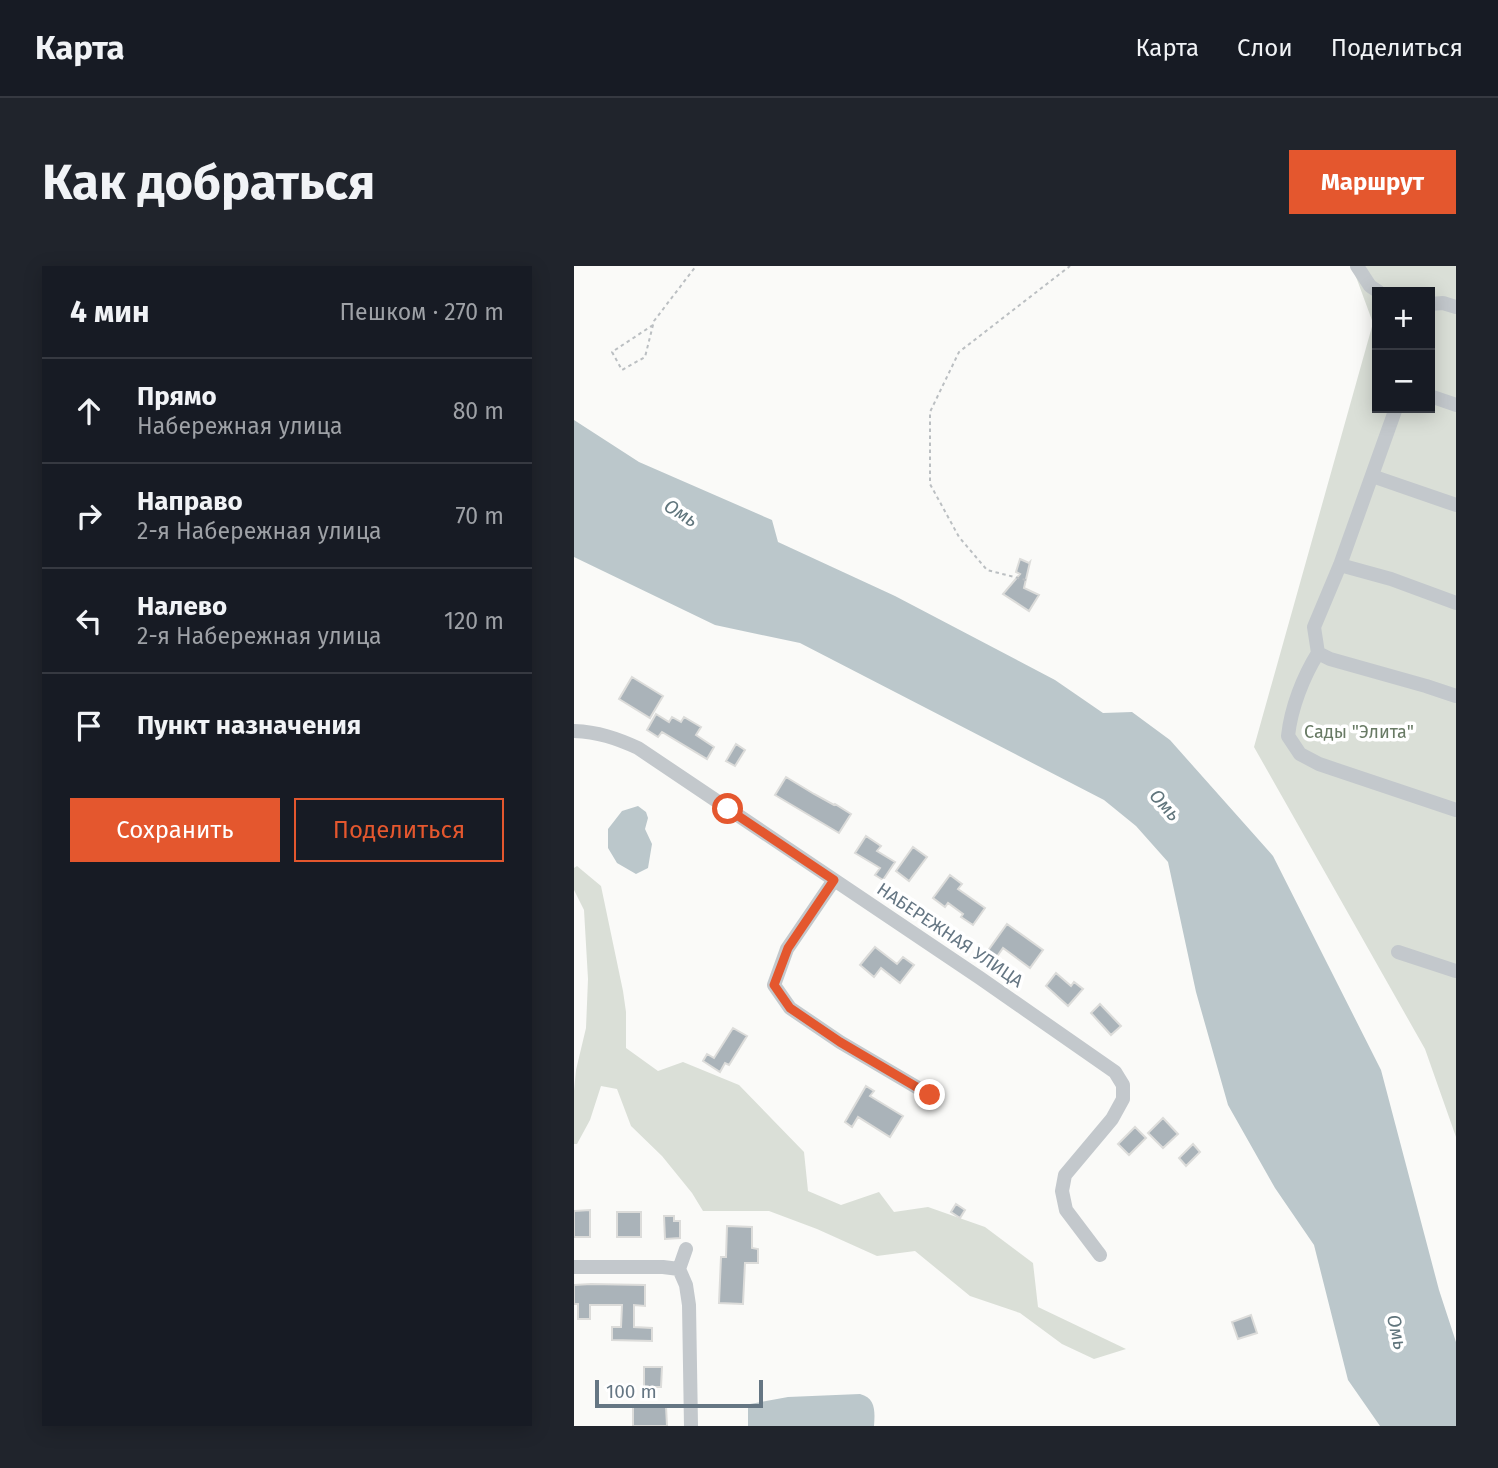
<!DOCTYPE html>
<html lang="ru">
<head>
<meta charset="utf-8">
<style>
  :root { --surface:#171b24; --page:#20242c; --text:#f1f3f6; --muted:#9ea1a6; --line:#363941; --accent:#e4572e }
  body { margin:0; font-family:"Fira Sans",sans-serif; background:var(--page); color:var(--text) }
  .controls { position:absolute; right:21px; top:21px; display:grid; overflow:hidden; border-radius:0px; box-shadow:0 4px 18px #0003 }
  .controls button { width:63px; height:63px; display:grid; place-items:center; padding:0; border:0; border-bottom:2px solid var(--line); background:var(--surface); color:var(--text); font:35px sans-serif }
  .scale { position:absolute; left:21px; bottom:18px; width:168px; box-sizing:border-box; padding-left:7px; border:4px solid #657683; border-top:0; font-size:19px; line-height:24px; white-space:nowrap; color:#657683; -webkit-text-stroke:5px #fff; paint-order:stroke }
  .stop { position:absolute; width:21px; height:21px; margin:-16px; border:5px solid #e4572e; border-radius:50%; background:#fff }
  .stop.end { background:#e4572e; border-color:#fff; box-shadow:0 2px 7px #0008 }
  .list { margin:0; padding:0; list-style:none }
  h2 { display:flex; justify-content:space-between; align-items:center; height:91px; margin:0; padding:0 28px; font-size:30px }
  h2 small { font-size:23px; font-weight:400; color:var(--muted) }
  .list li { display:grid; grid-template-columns:46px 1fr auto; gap:21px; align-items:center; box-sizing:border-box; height:105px; padding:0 28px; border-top:2px solid var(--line) }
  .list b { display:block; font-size:26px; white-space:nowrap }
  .list p { margin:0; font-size:23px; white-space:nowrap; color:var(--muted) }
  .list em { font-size:23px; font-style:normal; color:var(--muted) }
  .actions { display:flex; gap:14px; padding:21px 28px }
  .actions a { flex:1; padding:16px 0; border:2px solid var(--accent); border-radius:0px; text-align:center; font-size:24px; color:var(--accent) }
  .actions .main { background:var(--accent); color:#fff }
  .icon { flex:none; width:38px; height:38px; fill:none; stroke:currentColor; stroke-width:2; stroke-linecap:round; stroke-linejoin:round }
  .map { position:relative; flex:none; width:882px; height:1160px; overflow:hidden; border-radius:0px }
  header { display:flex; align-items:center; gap:42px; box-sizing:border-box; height:98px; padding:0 35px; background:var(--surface); border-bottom:2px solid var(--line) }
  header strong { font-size:33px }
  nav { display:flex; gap:38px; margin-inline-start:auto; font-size:24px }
  .intro { display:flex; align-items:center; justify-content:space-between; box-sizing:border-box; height:168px; padding:0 42px }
  h1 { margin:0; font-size:49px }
  .button { padding:18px 32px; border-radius:0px; background:var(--accent); color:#fff; font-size:24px; font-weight:700 }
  main { display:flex; gap:42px; padding:0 42px }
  aside { flex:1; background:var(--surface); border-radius:0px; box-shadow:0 4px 18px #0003 }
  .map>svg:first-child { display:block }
</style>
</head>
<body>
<header>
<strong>Карта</strong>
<nav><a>Карта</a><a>Слои</a><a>Поделиться</a></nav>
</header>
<div class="intro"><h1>Как добраться</h1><a class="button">Маршрут</a></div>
<main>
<aside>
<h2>4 мин<small>Пешком · 270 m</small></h2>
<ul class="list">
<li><svg class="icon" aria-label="ahead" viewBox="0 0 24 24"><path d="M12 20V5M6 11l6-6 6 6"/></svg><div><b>Прямо</b><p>Набережная улица</p></div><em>80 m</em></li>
<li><svg class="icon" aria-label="right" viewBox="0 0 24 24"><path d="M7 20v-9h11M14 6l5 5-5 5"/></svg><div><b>Направо</b><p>2-я Набережная улица</p></div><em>70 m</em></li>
<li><svg class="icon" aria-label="left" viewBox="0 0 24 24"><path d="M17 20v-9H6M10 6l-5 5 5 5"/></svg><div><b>Налево</b><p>2-я Набережная улица</p></div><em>120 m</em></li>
<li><svg class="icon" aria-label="arrive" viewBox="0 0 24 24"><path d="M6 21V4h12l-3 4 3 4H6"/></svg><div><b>Пункт назначения</b></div></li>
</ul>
<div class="actions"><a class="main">Сохранить</a><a>Поделиться</a></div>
</aside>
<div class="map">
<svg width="882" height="1160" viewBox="0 0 882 1160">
  <rect width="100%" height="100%" fill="#fafaf8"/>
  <path fill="#dadfd7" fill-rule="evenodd" d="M778,0H882V871L851,783L680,481L799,57ZM803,26H856V142H803Z
    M3,600L27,620L49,725L52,746V782L84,805L109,796L165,819L230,886L234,925L267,939L305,926L320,946L354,941L411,961L459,997L464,1041L552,1083L520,1093L488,1078L446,1047L396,1030L341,985L303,990L243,963L195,945H129L118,927L88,890L57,860L43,823L27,820L16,854L3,878H0V825L2,804L12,762L14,713L10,644L0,624V602Z"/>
  <path fill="#bbc7cb" d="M0,154L65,196L198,254L204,276L321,330L481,414L529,447L558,446L596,474L699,590L807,804L865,1024L882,1076V1160H806L774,1114L740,979L701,922L654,839L622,726L594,596L562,560L530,534L226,377L141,359L0,291Z
    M64,540L72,546L74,552L71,563L78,578L74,602L62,608L43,597L34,582V563L48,545Z
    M286,1128C302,1132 301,1146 300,1160H174V1141L176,1138L214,1131Z"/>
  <path fill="#aab3b9" stroke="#dcdcda" stroke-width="2" d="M446,293L455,297L456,296L450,322L465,329L455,345L429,328L446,308L442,306Z
    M58,411L89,430L76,452L45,433Z
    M82,448L95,456L98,451L107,456L110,451L127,461L122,469L140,481L133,493L88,466L84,471L73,464Z
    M162,478L171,484L161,500L152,495Z
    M212,511L240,528L260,539L261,538L277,548L265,567L201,529Z
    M292,570L307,580L303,585L321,596L309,614L301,609L306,602L281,587Z
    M339,581L353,591L335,615L322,605Z
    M376,609L388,618L384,623L411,642L399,659L387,651L389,648L374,637L371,641L359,632Z
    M433,658L469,684L456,702L429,682L422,692L413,686Z
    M301,681L323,698L329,691L340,699L326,717L307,702L300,711L286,699Z
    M482,707L497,720L500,716L509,723L494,740L472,720Z
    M526,738L547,760L537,769L517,747Z
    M159,762L173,770L155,799L151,797L146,806L129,795L133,788L140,792Z
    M292,820L300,825L296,830L329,850L316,871L284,851L278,861L271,856Z
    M589,852L604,868L589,882L574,867Z
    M561,861L572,872L555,889L544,878Z
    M619,878L626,886L612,900L605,892Z
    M382,938L391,944L386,952L377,946Z
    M16,944V971H0V945Z
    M43,946H67V971H43Z
    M90,950H100V955H106V972L91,973Z
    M153,960L178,961V982L184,983V997H171L169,1038L145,1037L147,991H152Z
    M17,1018L71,1019V1040L60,1039V1061L78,1062V1075L38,1074V1061H47L48,1039H16V1053H4V1038H0V1019Z
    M677,1049L683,1067L664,1073L658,1056Z
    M70,1101H88L87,1121H70Z
    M92,1140L93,1160H59V1141Z"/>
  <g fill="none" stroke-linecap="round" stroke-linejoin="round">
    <path stroke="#bbbfc2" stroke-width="2" stroke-dasharray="3.5 3.5" stroke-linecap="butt" d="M79,59L38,86L48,104L71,91L80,55L122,0
      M452,314L413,304L385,271L356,218V146L385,86L496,0"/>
    <path stroke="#c3c8cc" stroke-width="14" d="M783,0L796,20L805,26
      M856,38L869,37L882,41
      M856,130L882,139
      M822,142L766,299L740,361L744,387L756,393L852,420L882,430
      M798,210L882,239
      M766,299L817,313L882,337
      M744,387C729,411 717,442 714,470L726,488L745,498L882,544
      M0,465C24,466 42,472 64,482L406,712L541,806L549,819V833L538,853L491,909L488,925L492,944L526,989
      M260,614L213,683L200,719L216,742L266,776L356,829
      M824,686L882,705
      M112,983L105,1003L112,1019L115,1039L117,1160
      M0,1001H89L105,1003"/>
  </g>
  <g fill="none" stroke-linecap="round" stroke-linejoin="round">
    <path stroke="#e4572e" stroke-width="9" d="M154,543L260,614L214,682L200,719L216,742L266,776L356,829"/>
  </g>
  <g text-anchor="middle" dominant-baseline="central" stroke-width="7" stroke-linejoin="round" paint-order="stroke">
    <g font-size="18" fill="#687a64" stroke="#fff">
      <text x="785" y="466">Сады "Элита"</text>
    </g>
    <g font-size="18" fill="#657683" stroke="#fff">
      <text transform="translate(376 669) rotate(34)">НАБЕРЕЖНАЯ УЛИЦА</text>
    </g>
    <g font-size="19" font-style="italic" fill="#60757c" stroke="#fff">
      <text transform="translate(107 247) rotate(32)">Омь</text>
      <text transform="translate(591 539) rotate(48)">Омь</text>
      <text transform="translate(823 1066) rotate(77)">Омь</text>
    </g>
  </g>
</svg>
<div class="controls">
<button>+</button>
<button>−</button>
</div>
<div class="scale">100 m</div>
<div class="stop" style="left:154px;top:543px"></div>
<div class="stop end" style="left:356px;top:829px"></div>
</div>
</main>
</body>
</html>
